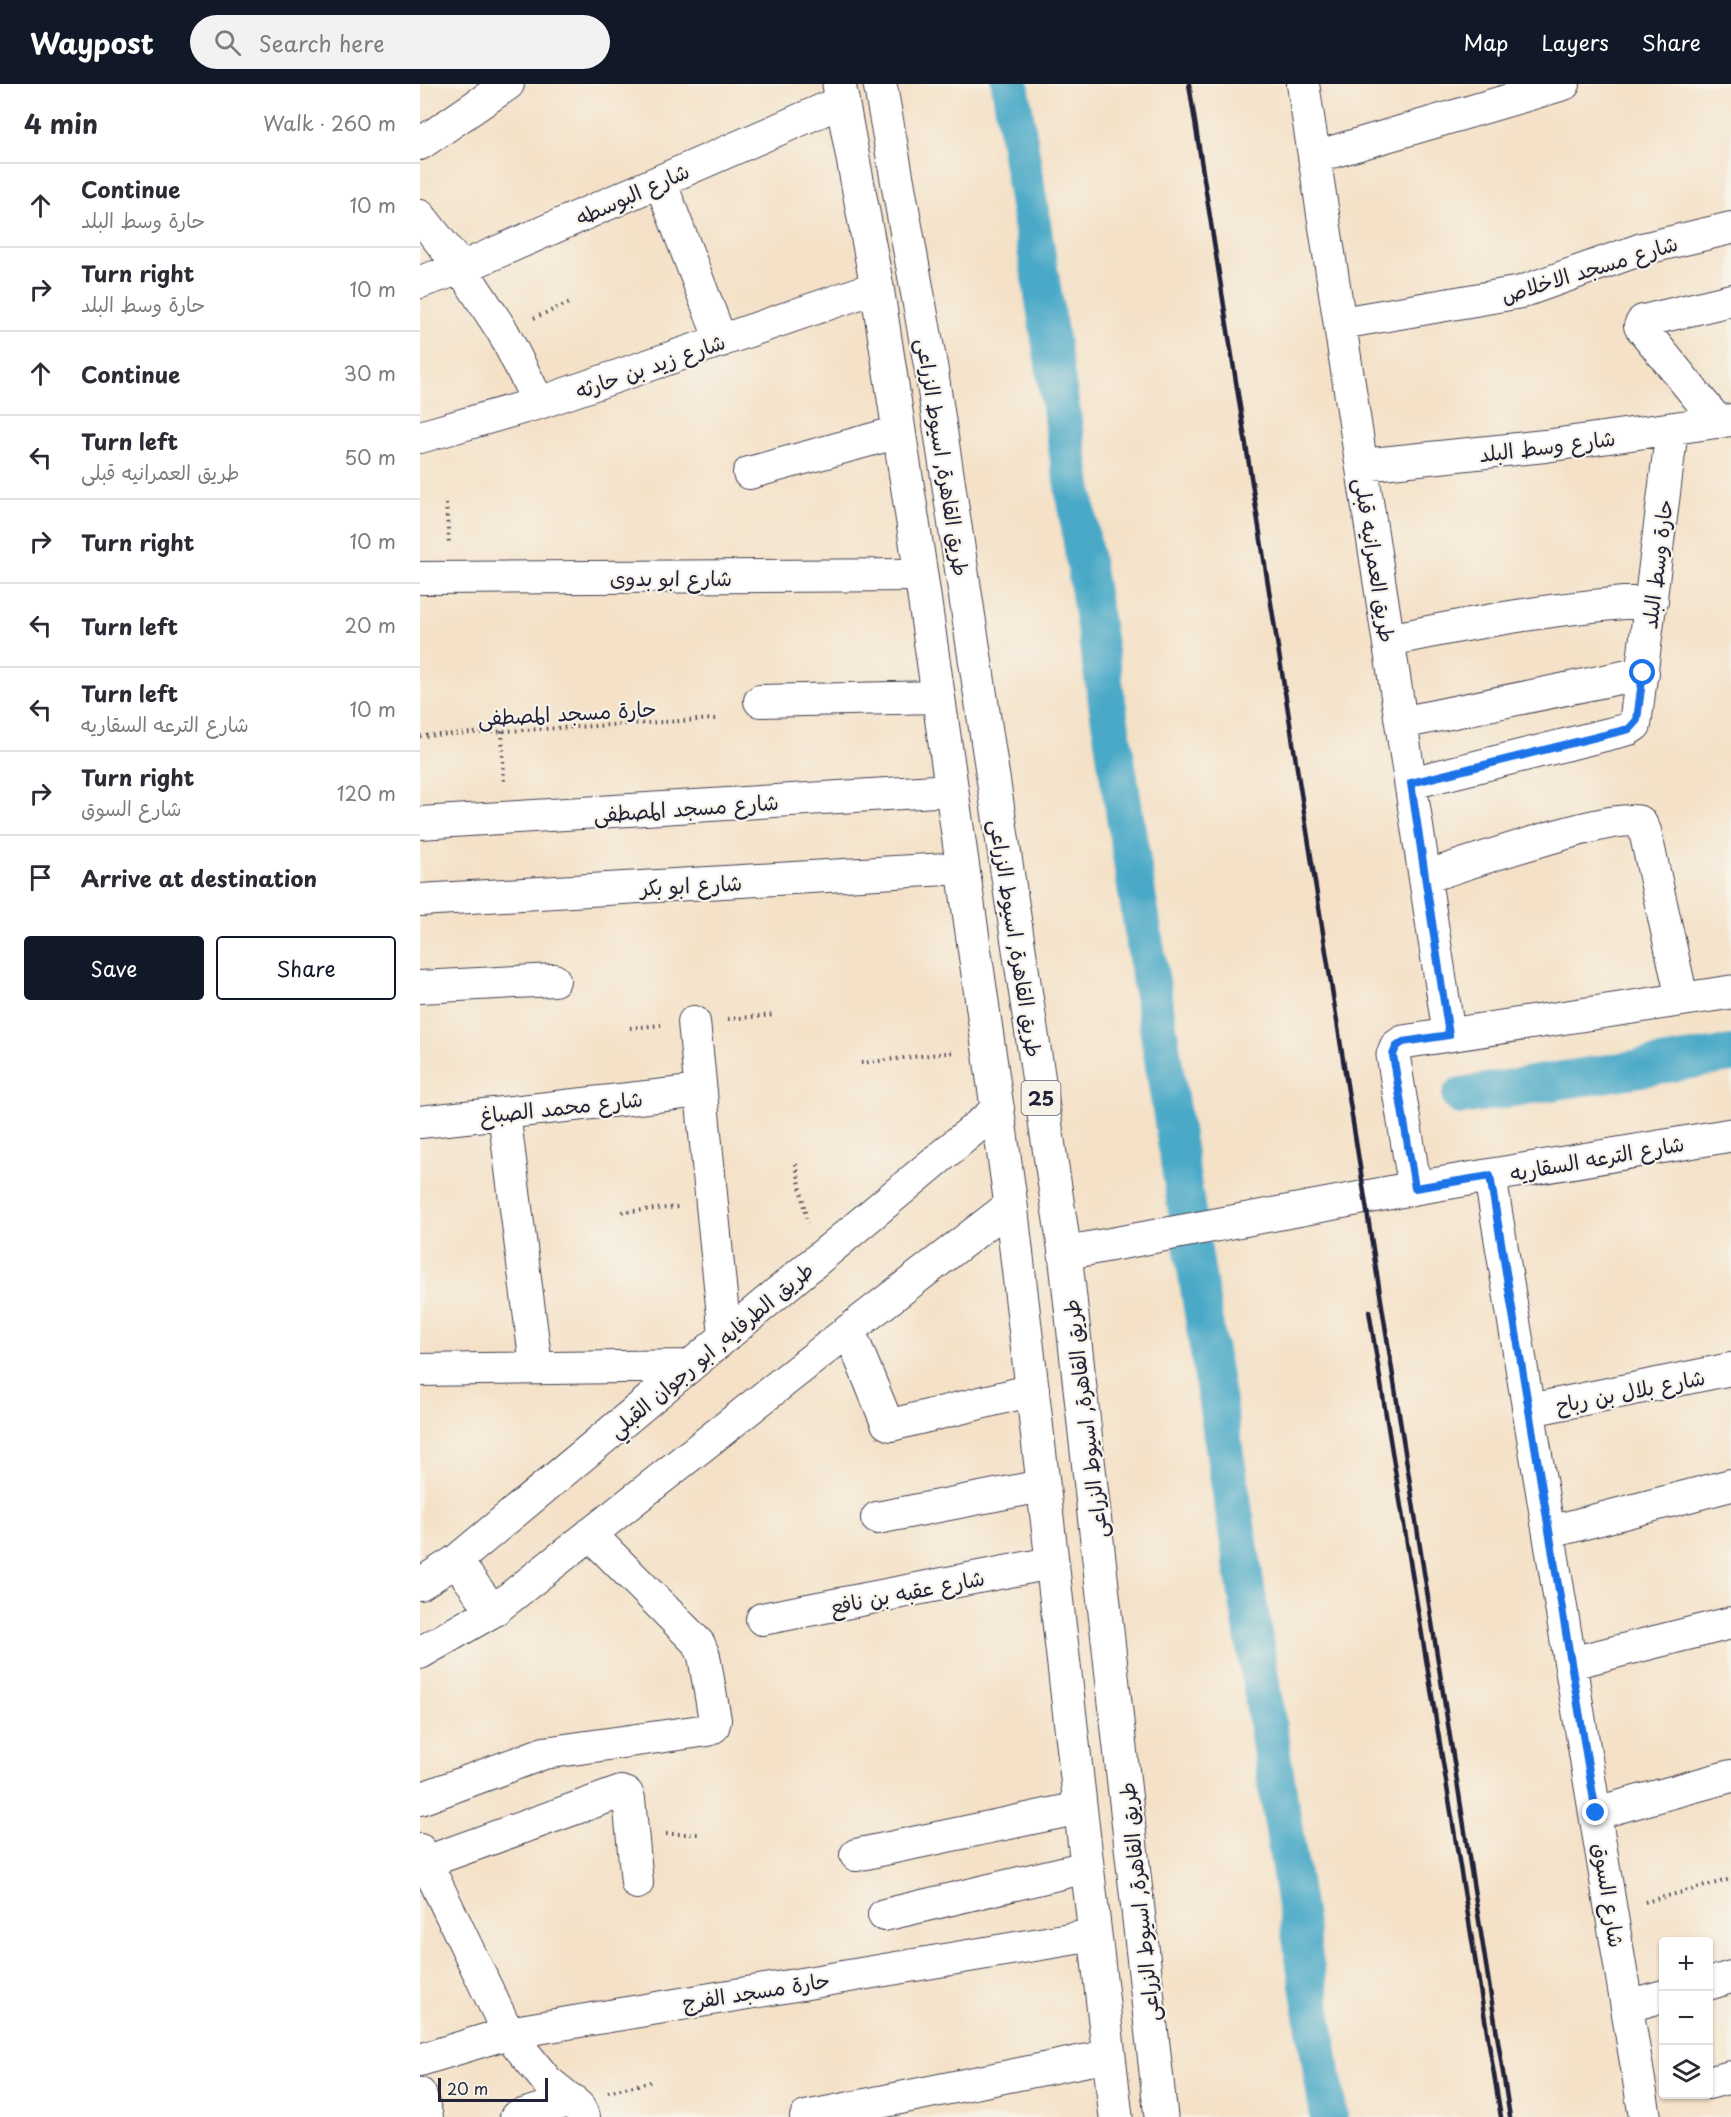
<!DOCTYPE html>
<html lang="en">
<head>
<meta charset="utf-8">
<style>
  :root { --surface:#fff; --page:#f2f2f3; --text:#2b2b33; --muted:#7c7c81; --line:#e1e1e2; --accent:#111827 }
  body { margin:0; font-family:"Playpen Sans","Playpen Sans Arabic",sans-serif; background:var(--page); color:var(--text) }
  .controls { position:absolute; right:18px; bottom:18px; display:grid; overflow:hidden; border-radius:6px; box-shadow:0 2px 4px #0004 }
  .controls button { width:54px; height:54px; display:grid; place-items:center; padding:0; border:0; border-bottom:2px solid var(--line); background:var(--surface); color:var(--text); font:30px sans-serif }
  .scale { position:absolute; left:18px; bottom:15px; width:110px; box-sizing:border-box; padding-left:6px; border:3px solid #22223b; border-top:0; font-size:16px; line-height:21px; white-space:nowrap; color:#22223b; -webkit-text-stroke:4px #f7f3e8; paint-order:stroke }
  .stop { position:absolute; width:18px; height:18px; margin:-14px; border:4px solid #1a73e8; border-radius:50%; background:#fff }
  .stop.end { background:#1a73e8; border-color:#fff; box-shadow:0 2px 6px #0008 }
  .list { margin:0; padding:0; list-style:none }
  h2 { display:flex; justify-content:space-between; align-items:center; height:78px; margin:0; padding:0 24px; font-size:26px }
  h2 small { font-size:20px; font-weight:400; color:var(--muted) }
  .list li { display:grid; grid-template-columns:39px 1fr auto; gap:18px; align-items:center; box-sizing:border-box; height:84px; padding:0 24px; border-top:2px solid var(--line) }
  .list b { display:block; font-size:22px; white-space:nowrap }
  .list p { margin:0; font-size:20px; white-space:nowrap; color:var(--muted) }
  .list em { font-size:20px; font-style:normal; color:var(--muted) }
  .actions { display:flex; gap:12px; padding:18px 24px }
  .actions a { flex:1; padding:14px 0; border:2px solid var(--accent); border-radius:6px; text-align:center; font-size:21px; color:var(--accent) }
  .actions .main { background:var(--accent); color:#fff }
  .icon { flex:none; width:33px; height:33px; fill:none; stroke:currentColor; stroke-width:2; stroke-linecap:round; stroke-linejoin:round }
  .map { position:relative; flex:none; width:1311px; height:2033px; overflow:hidden }
  header { display:flex; align-items:center; gap:36px; box-sizing:border-box; height:84px; padding:0 30px; background:var(--accent); color:#fff }
  header strong { font-size:28px }
  nav { display:flex; gap:33px; margin-inline-start:auto; font-size:21px }
  .search { width:420px; height:54px; background:var(--page); display:flex; align-items:center; gap:15px; box-sizing:border-box; padding:0 21px; border-radius:33px; color:var(--muted); font-size:22px }
  main { display:flex }
  aside { flex:1; background:var(--surface) }
  .map>svg:first-child { display:block }
</style>
</head>
<body>
<header>
<strong>Waypost</strong>
<div class="search"><svg class="icon" aria-label="search" viewBox="0 0 24 24"><circle cx="10" cy="10" r="6"/><path d="M15 15l6 6"/></svg>Search here</div>
<nav><a>Map</a><a>Layers</a><a>Share</a></nav>
</header>
<main>
<aside>
<h2>4 min<small>Walk · 260 m</small></h2>
<ul class="list">
<li><svg class="icon" aria-label="ahead" viewBox="0 0 24 24"><path d="M12 20V5M6 11l6-6 6 6"/></svg><div><b>Continue</b><p>حارة وسط البلد</p></div><em>10 m</em></li>
<li><svg class="icon" aria-label="right" viewBox="0 0 24 24"><path d="M7 20v-9h11M14 6l5 5-5 5"/></svg><div><b>Turn right</b><p>حارة وسط البلد</p></div><em>10 m</em></li>
<li><svg class="icon" aria-label="ahead" viewBox="0 0 24 24"><path d="M12 20V5M6 11l6-6 6 6"/></svg><div><b>Continue</b></div><em>30 m</em></li>
<li><svg class="icon" aria-label="left" viewBox="0 0 24 24"><path d="M17 20v-9H6M10 6l-5 5 5 5"/></svg><div><b>Turn left</b><p>طريق العمرانيه قبلى</p></div><em>50 m</em></li>
<li><svg class="icon" aria-label="right" viewBox="0 0 24 24"><path d="M7 20v-9h11M14 6l5 5-5 5"/></svg><div><b>Turn right</b></div><em>10 m</em></li>
<li><svg class="icon" aria-label="left" viewBox="0 0 24 24"><path d="M17 20v-9H6M10 6l-5 5 5 5"/></svg><div><b>Turn left</b></div><em>20 m</em></li>
<li><svg class="icon" aria-label="left" viewBox="0 0 24 24"><path d="M17 20v-9H6M10 6l-5 5 5 5"/></svg><div><b>Turn left</b><p>شارع الترعه السقاريه</p></div><em>10 m</em></li>
<li><svg class="icon" aria-label="right" viewBox="0 0 24 24"><path d="M7 20v-9h11M14 6l5 5-5 5"/></svg><div><b>Turn right</b><p>شارع السوق</p></div><em>120 m</em></li>
<li><svg class="icon" aria-label="arrive" viewBox="0 0 24 24"><path d="M6 21V4h12l-3 4 3 4H6"/></svg><div><b>Arrive at destination</b></div></li>
</ul>
<div class="actions"><a class="main">Save</a><a>Share</a></div>
</aside>
<div class="map">
<svg width="1311" height="2033" viewBox="0 0 1311 2033">
  <rect width="100%" height="100%" fill="#f7f3e8"/>
  <filter id="ink" filterUnits="userSpaceOnUse"><feTurbulence type="fractalNoise" baseFrequency=".0167" numOctaves="2"/><feDisplacementMap in="SourceGraphic" scale="12" xChannelSelector="R" yChannelSelector="G"/><feConvolveMatrix kernelMatrix="1 2 1 2 8 2 1 2 1" color-interpolation-filters="sRGB"/></filter>
  <filter id="wash" filterUnits="userSpaceOnUse"><feTurbulence type="fractalNoise" baseFrequency=".008" numOctaves="4" result="noise"/><feDisplacementMap in="SourceGraphic" scale="24" xChannelSelector="R" yChannelSelector="G"/><feGaussianBlur stdDeviation="1.35" result="paint"/><feColorMatrix in="noise" values="0 0 0 0 0 0 0 0 0 0 0 0 0 0 0 0 0 1.4 0 .05"/><feComposite in="paint" operator="in"/></filter>
  <g filter="url(#wash)">
    <rect width="100%" height="100%" fill="#f4e1c7"/>
    <g fill="none" stroke-linecap="round" stroke-linejoin="round">
      <path stroke="#48a9c7" stroke-width="38" d="M590,0L909,2033
        M1041,1012L1311,970"/>
    </g>
  </g>
  <g filter="url(#ink)">
    <g fill="none" stroke-linecap="round" stroke-linejoin="round">
      <defs>
        <path id="minor" d="M883,0L1029,951
          M0,60L88,0
          M895,73L1144,0
          M240,97L301,257
          M0,132L41,184L83,248L119,319
          M0,198L41,184L423,17
          M921,239L1101,208L1222,165L1311,144
          M1298,338L1220,242L1223,237L1311,216
          M0,353L119,319L457,203
          M942,381L1125,362L1311,336
          M329,389L479,348
          M0,494L501,491
          M969,556C1056,538 1143,522 1232,517
          M340,617L518,613
          M981,639L1223,589
          M991,699L1209,645L1215,641L1252,345
          M0,739L531,706
          M1005,793C1040,782 1195,728 1220,738L1225,747L1262,915
          M0,816L543,784
          M0,903L134,896
          M274,938L305,1252
          M84,1029L116,1282
          M0,1038L281,1007
          M1070,1092L1225,2033
          M429,1246L467,1339L471,1341L613,1306
          M0,1286L270,1282
          M1110,1326L1311,1285
          M457,1434L622,1402
          M1130,1448L1311,1401
          M36,1477L73,1527
          M0,1500L36,1477L578,1025
          M342,1535L631,1479
          M0,1569L73,1527L429,1246L591,1121
          M1151,1579L1311,1539
          M0,1715L124,1669L288,1646L293,1643L295,1636L284,1572L279,1560L170,1450
          M1176,1729L1311,1692
          M0,1766L88,1949L127,1997L158,2022L164,2033
          M436,1771L660,1724
          M6,1778L201,1708L207,1710L209,1715L217,1799
          M464,1831L667,1783
          M1288,1900L1311,1893
          M1207,1922L1244,1912
          M0,1976L88,1949L674,1851
          M1288,1999L1311,1993
          M0,2010L7,2033
          M96,2033L152,2016
          M386,2033L688,1972"/>
        <path id="tertiary" d="M995,1104L973,971L976,963L983,958L1311,908
          M645,1169L995,1104L1311,1051"/>
        <path id="trunk" d="M419,0L457,203L501,491L591,1121L696,2033
          M460,0L511,284L645,1169L741,2033"/>
      </defs>
      <use href="#minor" stroke="#423f50" stroke-width="34"/>
      <use href="#tertiary" stroke="#423f50" stroke-width="35"/>
      <use href="#trunk" stroke="#423f50" stroke-width="35"/>
      <path stroke="#423f50" stroke-width="4" stroke-dasharray="1.5 4.5" stroke-linecap="butt" d="M114,234L149,219
        M26,420L29,460
        M82,647L84,700
        M0,652L295,635
        M308,935L355,931
        M210,944L241,941
        M441,979L535,968
        M376,1080L387,1139
        M202,1128L258,1123
        M246,1750H279
        M1225,1818L1311,1795
        M188,2008L230,1998"/>
      <use href="#minor" stroke="#fff" stroke-width="32"/>
      <use href="#tertiary" stroke="#fff" stroke-width="33"/>
      <use href="#trunk" stroke="#fff" stroke-width="33"/>
      <path stroke="#22223b" stroke-width="4.5" d="M769,0L1090,2033
        M949,1227L1081,2033"/>
    </g>
  </g>
  <g fill="none" stroke-linecap="round" stroke-linejoin="round" filter="url(#ink)">
    <path stroke="#1a73e8" stroke-width="8" d="M1176,1729L1070,1092L995,1104L973,971L976,963L983,958L1029,951L991,699L1209,645L1217,636L1223,589"/>
  </g>
  <g text-anchor="middle" dominant-baseline="central" stroke-width="4.5" stroke-linejoin="round" paint-order="stroke">
    <rect fill="#f7f3e8" stroke="#62616f" stroke-width="1.5" x="601.5" y="997" width="39" height="34" rx="4.5"/>
    <g font-size="20" font-weight="bold" fill="#22223b">
      <text x="621" y="1014">25</text>
    </g>
    <g font-size="21" fill="#22223b" stroke="#f7f3e8">
      <text transform="translate(212 109) rotate(-24)">شارع البوسطه</text>
      <text transform="translate(1169 184) rotate(-17)">شارع مسجد الاخلاص</text>
      <text transform="translate(230 281) rotate(-19)">شارع زيد بن حارثه</text>
      <text transform="translate(1127 361) rotate(-7)">شارع وسط البلد</text>
      <text transform="translate(524 373) rotate(81)">طريق القاهرة, اسيوط الزراعى</text>
      <text transform="translate(956 476) rotate(81)">طريق العمرانيه قبلى</text>
      <text transform="translate(1236 480) rotate(-83)">حارة وسط البلد</text>
      <text x="251" y="493">شارع ابو بدوى</text>
      <text transform="translate(147 628) rotate(-3)">حارة مسجد المصطفى</text>
      <text transform="translate(266 723) rotate(-4)">شارع مسجد المصطفى</text>
      <text transform="translate(271 800) rotate(-3)">شارع ابو بكر</text>
      <text transform="translate(597 854) rotate(81)">طريق القاهرة, اسيوط الزراعى</text>
      <text transform="translate(141 1022) rotate(-6)">شارع محمد الصباغ</text>
      <text transform="translate(1177 1073) rotate(-10)">شارع الترعه السقاريه</text>
      <text transform="translate(290 1265) rotate(-40)">طريق الطرفايه, ابو رجوان القبلي</text>
      <text transform="translate(1210 1306) rotate(-11)">شارع بلال بن رباح</text>
      <text transform="translate(664 1335) rotate(-97)">طريق القاهرة, اسيوط الزراعى</text>
      <text transform="translate(487 1507) rotate(-11)">شارع عقبه بن نافع</text>
      <text transform="translate(1190 1811) rotate(81)">شارع السوق</text>
      <text transform="translate(718 1818) rotate(-96)">طريق القاهرة, اسيوط الزراعى</text>
      <text transform="translate(336 1906) rotate(-9)">حارة مسجد الفرج</text>
    </g>
  </g>
</svg>
<div class="controls">
<button>+</button>
<button>−</button>
<button><svg class="icon" aria-label="layers" viewBox="0 0 24 24"><path d="M12 4l9 5-9 5-9-5zM3 14l9 5 9-5"/></svg></button>
</div>
<div class="scale">20 m</div>
<div class="stop" style="left:1223px;top:589px"></div>
<div class="stop end" style="left:1176px;top:1729px"></div>
</div>
</main>
</body>
</html>
